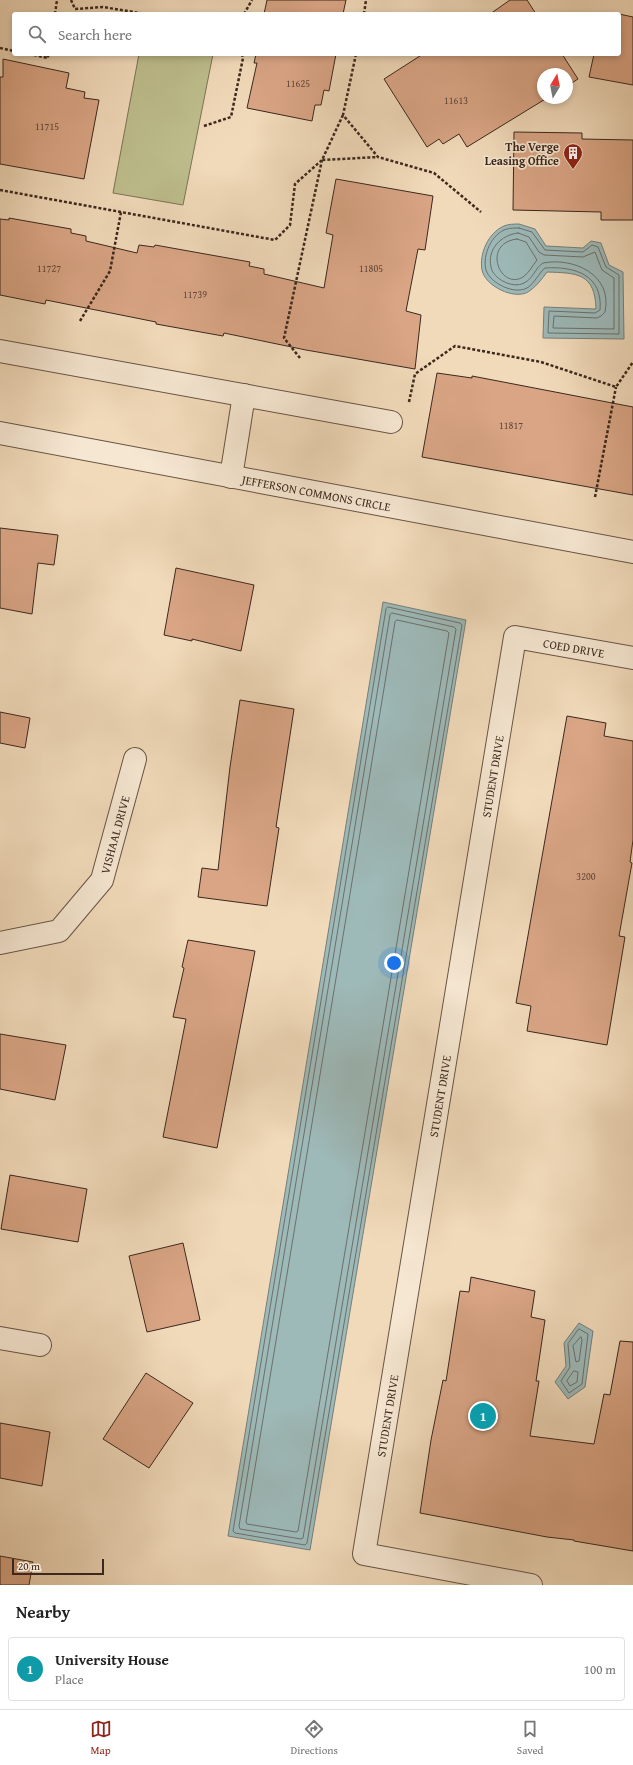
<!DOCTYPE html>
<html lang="en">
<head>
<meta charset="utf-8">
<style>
  :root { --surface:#fff; --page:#f6f6f6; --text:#222; --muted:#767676; --line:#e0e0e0; --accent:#8f2418 }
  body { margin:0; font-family:"Gentium Book Plus",serif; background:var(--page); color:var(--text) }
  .compass { position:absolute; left:537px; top:68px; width:36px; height:36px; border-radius:50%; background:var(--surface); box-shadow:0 2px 6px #0003; rotate:10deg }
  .scale { position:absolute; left:12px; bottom:10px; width:92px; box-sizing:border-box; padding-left:4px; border:2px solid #3b281e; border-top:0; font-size:11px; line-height:14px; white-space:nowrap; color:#3b281e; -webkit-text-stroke:3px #f6e7d2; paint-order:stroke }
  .you { position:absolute; left:394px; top:963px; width:14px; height:14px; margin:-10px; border:3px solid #fff; border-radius:50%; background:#1a73e8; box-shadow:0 0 0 6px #1a73e833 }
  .badge { display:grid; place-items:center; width:26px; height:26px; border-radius:50%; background:var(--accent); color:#fff; font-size:13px; font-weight:700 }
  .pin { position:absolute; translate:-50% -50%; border:2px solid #fff; box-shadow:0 1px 4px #0006 }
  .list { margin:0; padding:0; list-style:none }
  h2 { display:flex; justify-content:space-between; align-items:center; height:52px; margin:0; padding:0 16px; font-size:17px }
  h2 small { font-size:13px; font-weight:400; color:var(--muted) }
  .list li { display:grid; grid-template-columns:26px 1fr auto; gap:12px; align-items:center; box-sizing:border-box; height:64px; margin:0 8px 8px; padding:0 8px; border:1px solid var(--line); border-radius:4px }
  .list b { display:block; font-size:15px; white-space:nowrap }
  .list p { margin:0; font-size:13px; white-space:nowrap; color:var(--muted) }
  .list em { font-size:13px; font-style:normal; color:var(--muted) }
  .icon { flex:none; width:22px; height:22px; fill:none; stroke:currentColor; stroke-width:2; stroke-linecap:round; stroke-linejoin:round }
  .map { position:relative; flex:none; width:633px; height:1585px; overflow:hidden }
  .search { position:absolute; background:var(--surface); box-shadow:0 2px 6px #0003; left:12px; right:12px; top:12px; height:44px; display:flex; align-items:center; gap:10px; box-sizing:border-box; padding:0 14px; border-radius:4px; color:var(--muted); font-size:15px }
  .sheet { height:124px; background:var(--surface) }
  nav { display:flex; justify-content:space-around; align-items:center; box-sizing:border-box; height:56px; border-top:1px solid var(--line); background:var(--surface); font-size:11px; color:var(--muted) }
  nav a { display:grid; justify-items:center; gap:2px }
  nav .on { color:var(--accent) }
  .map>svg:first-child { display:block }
</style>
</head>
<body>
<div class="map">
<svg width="633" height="1585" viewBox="0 0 633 1585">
  <rect width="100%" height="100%" fill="#f1daba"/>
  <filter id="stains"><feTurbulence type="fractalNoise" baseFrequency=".005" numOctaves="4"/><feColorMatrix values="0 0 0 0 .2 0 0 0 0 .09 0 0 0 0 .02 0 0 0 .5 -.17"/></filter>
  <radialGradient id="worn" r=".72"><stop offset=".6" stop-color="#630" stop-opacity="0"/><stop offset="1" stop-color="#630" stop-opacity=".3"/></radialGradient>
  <path fill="#bebe8d" stroke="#7c7356" d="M139,54H213L183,205L113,193Z"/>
  <path fill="#9db9b8" stroke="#767f7a" d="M519,224L535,229L546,246L583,248L591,241L601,243L609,265L623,272L624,339L543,338L544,307L596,309C595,273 577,273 547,272C541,280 536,287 528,292C514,300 485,286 482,270C479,254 488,233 504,226C508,224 515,224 519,224Z
    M383,602L466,620L310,1550L228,1536Z
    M579,1323L593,1331L585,1387L568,1399L555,1382L566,1366L564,1343Z"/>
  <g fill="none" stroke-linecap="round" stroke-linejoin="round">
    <path stroke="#6c706b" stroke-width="1" d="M519,228L532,232L545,250L583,252L592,245L598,247L606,267L619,275V334L548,333L549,311L595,313L600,310C603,275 575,266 545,268C538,274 535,283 527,288C514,295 490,283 486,270C482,255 492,233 507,229C510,228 515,228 519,228Z
      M518,233L529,237L539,252L544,255L583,257L595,252L602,270L614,278V329L553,328L554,316L597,318L601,316L605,312C613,275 574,257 543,263C535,268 533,279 524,283C513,289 493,279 491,267C487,249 501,235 518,233Z
      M517,239L526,242L537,260C533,265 529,273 523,277C500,291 481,243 517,239Z
      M388,607L460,623L462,625L307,1543L305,1545L235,1533L233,1531L386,609Z
      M392,613L454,627L456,629L303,1538L301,1539L240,1529L239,1526L390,615Z
      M397,620L447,631L449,633L298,1531L296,1532L247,1524L246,1522L395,622Z
      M579,1329L588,1334L582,1384L569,1393L561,1381L570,1367L568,1344Z
      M581,1337L582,1340L579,1361L576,1362L573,1346Z
      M574,1371L578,1372L577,1382L570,1386L567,1381Z"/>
  </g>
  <path fill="#d9a585" stroke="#3b281e" d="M267,0H346L343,14H264Z
    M510,0H527L536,14H490Z
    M619,14L633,17V85L589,77L594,54H619Z
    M256,54H336L329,91L324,90L321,105H315L312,121L247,108L257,63H254Z
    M423,54H562L578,79L567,86V74H543V98H547L467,147L459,134L443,144L439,139L427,147L384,79Z
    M3,59L69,73L66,88L85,92L84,98L99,100L84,179L0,164V77H3Z
    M514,132L582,133V139L633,140V220H601V212L513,210Z
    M336,179L433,196L425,250L418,249L406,311L421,315L415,369L306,350L224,333L223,336L156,324V322L46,300L45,304L0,295V219L9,220V218L71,229V233L86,236V241L137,253L139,245L154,247L155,245L250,262L249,266L264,269V274L324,288L333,235L326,233Z
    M437,373L472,378V376L633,407V495L422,457Z
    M0,528L58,535L54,565L38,563L32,614L0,608Z
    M176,568L254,585L241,651L192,639V641L164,635Z
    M240,700L294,709L276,827L279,828L267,906L198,897L202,868L218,870L230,767Z
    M0,712L30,718L25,748L0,743Z
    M567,716L606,723L604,736L633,741V840L630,862L632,863L619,936L625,937L607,1045L527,1031L531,1006L516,1003Z
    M188,940L255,951L217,1148L163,1137L186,1019L173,1017L184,968L182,967Z
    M0,1034L66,1045L55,1100L0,1089Z
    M10,1175L87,1189L78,1242L1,1229Z
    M183,1243L200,1320L147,1332L129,1256Z
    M471,1277L535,1291L531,1317L545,1320L536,1381H539L530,1436L594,1444L604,1394L610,1395L620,1341L633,1342V1551L574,1541V1540L547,1537L420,1513L431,1440L443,1380L446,1381L460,1291L469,1292Z
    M146,1373L193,1403L149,1468L103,1439Z
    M0,1423L50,1432L42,1486L0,1478Z
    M0,1556L33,1562L29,1585H0Z"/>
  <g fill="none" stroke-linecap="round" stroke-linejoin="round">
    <defs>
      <g id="minor">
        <path d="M0,351L391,422"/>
        <path id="s1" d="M0,433L633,552"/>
        <path d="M231,477L244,395"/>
        <path id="s2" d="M0,943L59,931L102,880L135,759"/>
        <path d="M0,1338L40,1345"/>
        <path id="s3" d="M531,1585L364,1554L515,637L633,658"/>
      </g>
    </defs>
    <use href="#minor" stroke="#685445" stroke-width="24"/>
    <path stroke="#3b281e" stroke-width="2.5" stroke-dasharray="3 2" stroke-linecap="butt" d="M71,0L75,9L103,7L146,14
      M55,14L57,0
      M244,14L252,0
      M364,14L366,0
      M0,48L14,51
      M29,54L48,58V54
      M356,54L343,115L378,157L434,173L481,212
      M343,115L322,160L378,157
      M204,126L231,117L243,58L242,54
      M0,190L275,240L290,225L295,184L322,160
      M80,321L110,271L121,212
      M300,358L284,338L322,160
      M409,402L415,374L455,346L541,362L616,387L633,362
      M595,497L616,387"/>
    <use href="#minor" stroke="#f6e7d2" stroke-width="22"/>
  </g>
  <defs>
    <symbol id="building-pin" viewBox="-11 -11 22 30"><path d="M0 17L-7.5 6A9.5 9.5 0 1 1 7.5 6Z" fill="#8f2418" stroke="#f6e7d2"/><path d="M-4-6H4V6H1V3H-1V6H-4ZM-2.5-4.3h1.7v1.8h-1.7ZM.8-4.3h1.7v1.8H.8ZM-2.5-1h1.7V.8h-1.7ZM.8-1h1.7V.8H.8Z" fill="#fff"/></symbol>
  </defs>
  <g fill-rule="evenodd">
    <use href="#building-pin" x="562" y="142" width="22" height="30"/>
  </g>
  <g text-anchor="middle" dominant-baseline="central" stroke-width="3.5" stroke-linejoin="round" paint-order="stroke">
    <g font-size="10" fill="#624738">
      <text x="298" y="83">11625</text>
      <text x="456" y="100">11613</text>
      <text x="47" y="126">11715</text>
      <text x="49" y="268">11727</text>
      <text x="371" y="268">11805</text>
      <text x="195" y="294">11739</text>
      <text x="511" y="425">11817</text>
      <text x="586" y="876">3200</text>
    </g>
    <g font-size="12" font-weight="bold" fill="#3b281e" stroke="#f6e7d2" text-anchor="end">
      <text x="559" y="146">The Verge<tspan x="559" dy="14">Leasing Office</tspan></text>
    </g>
    <g font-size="12" fill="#3b281e" stroke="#f6e7d2">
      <text stroke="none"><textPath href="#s1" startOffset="322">JEFFERSON COMMONS CIRCLE</textPath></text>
      <text stroke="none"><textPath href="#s3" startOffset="1159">COED DRIVE</textPath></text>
      <text stroke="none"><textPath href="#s3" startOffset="958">STUDENT DRIVE</textPath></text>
      <text stroke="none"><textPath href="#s2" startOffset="174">VISHAAL DRIVE</textPath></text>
      <text stroke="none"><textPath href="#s3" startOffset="634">STUDENT DRIVE</textPath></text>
      <text stroke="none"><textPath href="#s3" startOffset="310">STUDENT DRIVE</textPath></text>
    </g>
  </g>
  <rect width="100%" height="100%" filter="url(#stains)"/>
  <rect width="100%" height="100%" fill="url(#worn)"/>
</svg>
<svg class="compass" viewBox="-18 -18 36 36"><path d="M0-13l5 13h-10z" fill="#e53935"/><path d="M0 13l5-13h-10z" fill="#767676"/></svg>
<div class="scale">20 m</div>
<div class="you"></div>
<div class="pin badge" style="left:483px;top:1416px;background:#0f9aa8">1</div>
<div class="search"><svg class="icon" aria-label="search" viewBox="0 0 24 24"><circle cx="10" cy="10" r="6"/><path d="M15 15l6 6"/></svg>Search here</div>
</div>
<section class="sheet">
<h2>Nearby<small></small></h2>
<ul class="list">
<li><span class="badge" style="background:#0f9aa8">1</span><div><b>University House</b><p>Place</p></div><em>100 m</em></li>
</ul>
</section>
<nav>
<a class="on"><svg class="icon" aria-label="map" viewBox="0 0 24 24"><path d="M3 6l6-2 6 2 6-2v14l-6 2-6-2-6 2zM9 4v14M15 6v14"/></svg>Map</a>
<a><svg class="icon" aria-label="directions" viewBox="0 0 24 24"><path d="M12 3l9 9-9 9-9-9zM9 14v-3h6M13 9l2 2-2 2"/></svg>Directions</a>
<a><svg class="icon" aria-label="saved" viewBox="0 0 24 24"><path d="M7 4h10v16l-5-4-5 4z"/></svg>Saved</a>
</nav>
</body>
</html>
